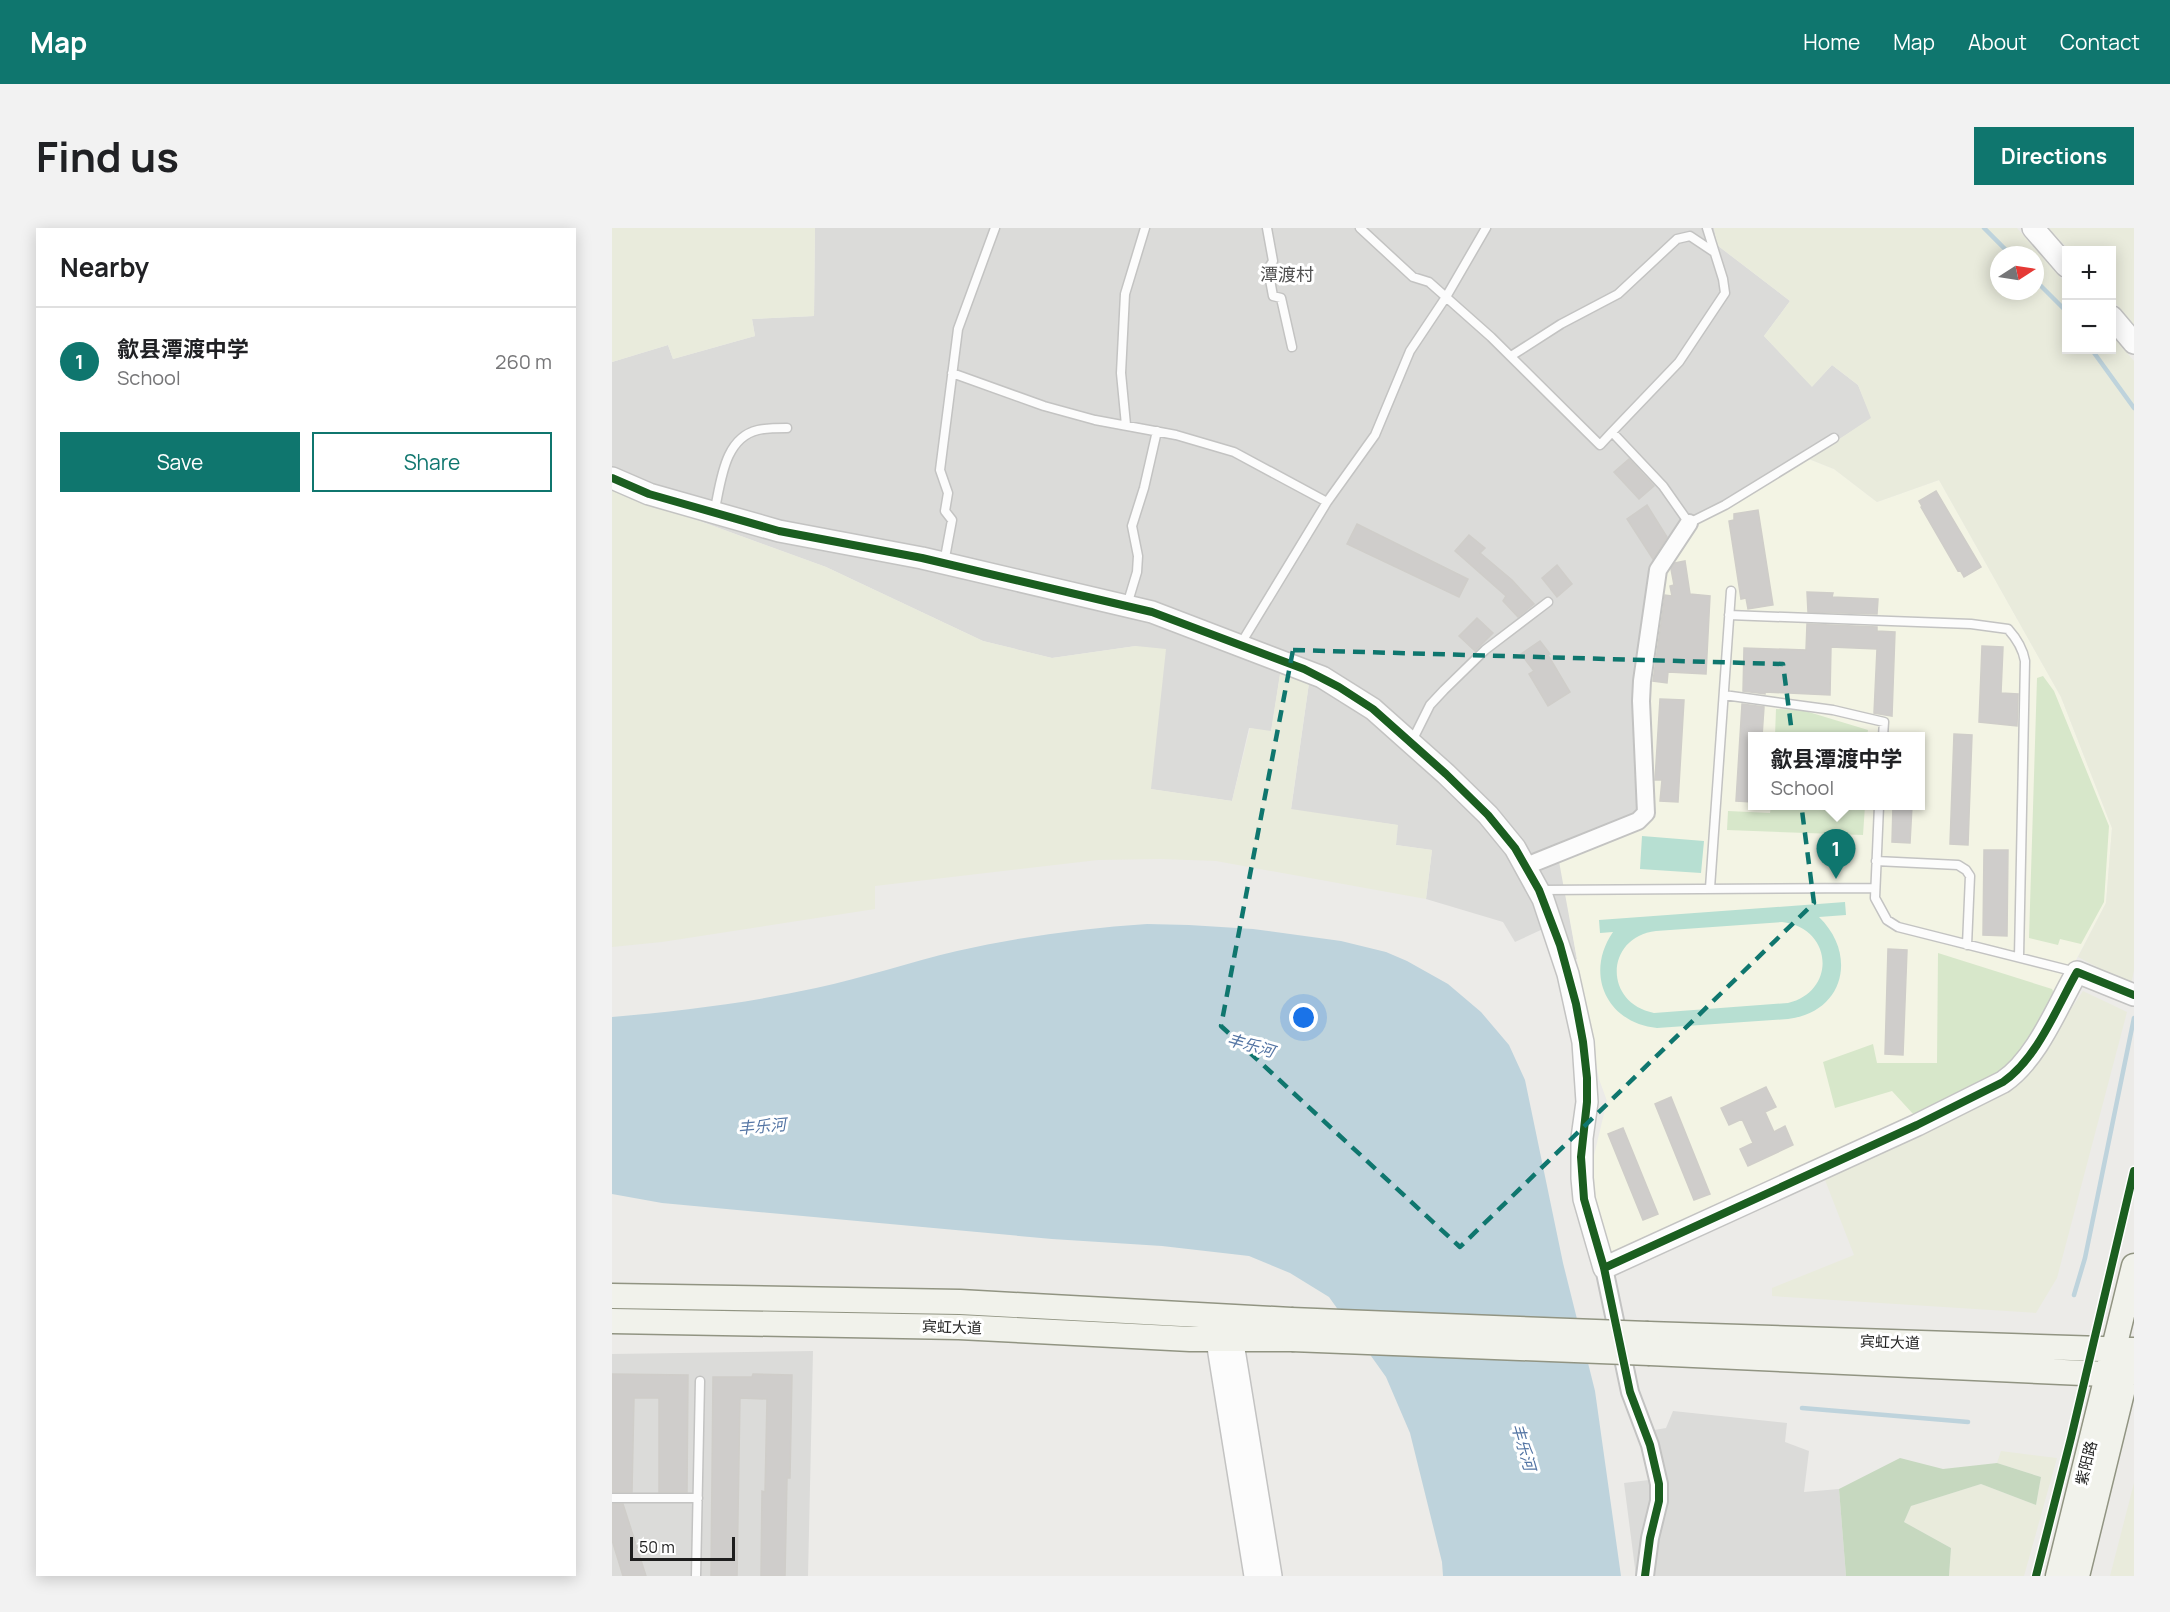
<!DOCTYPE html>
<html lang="en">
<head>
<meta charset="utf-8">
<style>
  :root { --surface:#fff; --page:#f2f2f2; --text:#202124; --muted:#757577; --line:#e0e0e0; --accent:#0f766e }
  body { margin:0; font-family:Manrope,"Noto Sans SC",sans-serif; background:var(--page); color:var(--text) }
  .controls { position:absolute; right:18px; top:18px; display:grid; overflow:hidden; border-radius:0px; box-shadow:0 3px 15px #0003 }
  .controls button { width:54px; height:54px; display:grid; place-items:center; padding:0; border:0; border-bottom:2px solid var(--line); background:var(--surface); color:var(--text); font:30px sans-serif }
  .compass { position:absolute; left:1378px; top:18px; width:54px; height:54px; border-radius:50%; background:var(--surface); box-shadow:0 3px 15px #0003; rotate:78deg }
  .scale { position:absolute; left:18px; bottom:15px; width:105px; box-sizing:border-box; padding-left:6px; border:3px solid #1e1e1e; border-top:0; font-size:16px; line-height:21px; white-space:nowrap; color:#1e1e1e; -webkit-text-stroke:4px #fff; paint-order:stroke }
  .you { position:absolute; left:692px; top:790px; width:21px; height:21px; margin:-15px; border:4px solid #fff; border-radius:50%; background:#1a73e8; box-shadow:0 0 0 9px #1a73e833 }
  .badge { display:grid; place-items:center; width:39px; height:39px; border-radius:50%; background:var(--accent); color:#fff; font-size:20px; font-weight:700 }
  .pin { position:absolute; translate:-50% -50px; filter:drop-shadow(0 2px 3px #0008) }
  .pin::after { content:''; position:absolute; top:32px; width:21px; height:18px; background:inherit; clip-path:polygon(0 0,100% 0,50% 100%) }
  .popup { position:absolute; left:1136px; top:504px; width:177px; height:78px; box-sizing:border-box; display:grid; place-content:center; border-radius:0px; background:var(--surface); filter:drop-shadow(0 2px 4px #0005); font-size:20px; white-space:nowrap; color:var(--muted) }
  .popup b { font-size:22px; color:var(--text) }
  .popup::after { content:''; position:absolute; left:50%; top:100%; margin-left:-12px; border:12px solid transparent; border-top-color:var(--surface) }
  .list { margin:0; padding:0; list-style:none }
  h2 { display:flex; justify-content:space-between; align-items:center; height:78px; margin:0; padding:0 24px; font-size:26px }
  h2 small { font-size:20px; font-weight:400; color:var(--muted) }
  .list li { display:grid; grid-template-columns:39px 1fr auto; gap:18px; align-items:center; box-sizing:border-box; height:108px; padding:0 24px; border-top:2px solid var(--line) }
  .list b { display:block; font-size:22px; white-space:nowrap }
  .list p { margin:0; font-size:20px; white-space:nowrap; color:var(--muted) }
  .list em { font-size:20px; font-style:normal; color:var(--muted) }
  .actions { display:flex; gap:12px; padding:18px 24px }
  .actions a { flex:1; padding:14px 0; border:2px solid var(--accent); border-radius:0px; text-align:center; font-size:21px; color:var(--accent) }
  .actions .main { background:var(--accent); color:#fff }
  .map { position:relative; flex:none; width:1522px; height:1348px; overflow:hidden; border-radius:0px }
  header { display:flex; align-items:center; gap:36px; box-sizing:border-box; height:84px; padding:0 30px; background:var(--accent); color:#fff }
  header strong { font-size:28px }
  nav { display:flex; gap:33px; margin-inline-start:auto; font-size:21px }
  .intro { display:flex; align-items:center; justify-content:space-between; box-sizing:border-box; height:144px; padding:0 36px }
  h1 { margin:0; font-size:42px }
  .button { padding:15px 27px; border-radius:0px; background:var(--accent); color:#fff; font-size:21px; font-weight:700 }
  main { display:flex; gap:36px; padding:0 36px }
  aside { flex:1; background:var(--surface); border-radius:0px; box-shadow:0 3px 15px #0003 }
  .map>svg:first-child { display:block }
</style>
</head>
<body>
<header>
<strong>Map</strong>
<nav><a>Home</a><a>Map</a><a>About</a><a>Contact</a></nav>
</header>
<div class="intro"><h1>Find us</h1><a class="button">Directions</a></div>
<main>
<aside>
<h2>Nearby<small></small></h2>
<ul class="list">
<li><span class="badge">1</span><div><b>歙县潭渡中学</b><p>School</p></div><em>260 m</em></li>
</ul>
<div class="actions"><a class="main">Save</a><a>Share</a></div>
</aside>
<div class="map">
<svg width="1522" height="1348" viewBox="0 0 1522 1348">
  <rect width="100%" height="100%" fill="#ecebe8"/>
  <path fill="#dbdbd9" d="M203,0H1102L1105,17L1178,73L1152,108L1200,158L1220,137L1246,157L1260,190L1197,231L1080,298L1033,517L1043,588L947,628L965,731L947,736L931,701L903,714L891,694L814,671L820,622L784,617L785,597L679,582L697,455L668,447L659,504L637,500L620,573L538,561L524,418L440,430L371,413L214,339L33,273L0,258V134L56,117L61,131L143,108L140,91L202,88Z
    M201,1123L196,1348H0V1126Z
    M1061,1183L1175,1195L1173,1214L1197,1223L1192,1264L1227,1261L1234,1348H1024L1012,1255L1037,1252L1025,1205L1054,1200Z"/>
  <path fill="#f3f4e4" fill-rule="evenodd" d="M1197,231L1222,241L1265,274L1327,252L1449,469L1500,600L1494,675L1413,829L1389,849L1001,1029L980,977L978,944L995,873L987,851L946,628L1043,588L1033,517V470L1050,345L1080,298ZM1140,508H1308V578H1140Z"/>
  <path fill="#e9ebdc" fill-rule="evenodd" d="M0,0H203L202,88L140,91L143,108L61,131L56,117L0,134Z
    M1102,0H1405L1454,56V122H1500V107L1522,133V742L1519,757L1466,729L1494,675L1500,600L1449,469L1327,252L1265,274L1222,241L1197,231L1259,190L1246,157L1220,137L1200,159L1152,108L1178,73L1105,17ZM1387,27H1423V63H1387Z
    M1437,0H1522V97L1500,71V22H1457Z
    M0,258L33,273L214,339L371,413L440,430L524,418L554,421L539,561L620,573L638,500L659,503L668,446L697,455L679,581L786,597L784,617L820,622L814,671L604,633L548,631L486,632L263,658V681L50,714L0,719Z
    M1471,763L1515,784L1445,1050L1424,1085L1160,1068V1060L1242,1027L1213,952L1400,857L1429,825Z
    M1389,1223L1445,1230L1412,1348H1337L1339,1320L1292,1294L1299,1278L1369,1256L1424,1277L1429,1249L1385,1235Z
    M1522,1255V1348H1498Z"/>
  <path fill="#d7e7ca" d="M1431,448L1442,463L1497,598L1492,674L1469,716L1448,711L1446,717L1417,710L1425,450Z
    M1164,481L1190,482L1256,502L1255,508H1163Z
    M1159,578H1253L1251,607L1115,602L1116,583L1158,585Z
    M1326,725L1440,761L1442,765L1412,827L1389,848L1302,887L1280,863L1223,880L1211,834L1261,816L1265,835H1325Z"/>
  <path fill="#c6d8bf" d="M1288,1230L1331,1241L1385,1235L1429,1249L1424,1277L1369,1256L1299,1278L1292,1294L1339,1320L1337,1348H1234L1227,1261Z"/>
  <path fill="#b7dfd2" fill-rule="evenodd" d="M1030,608L1092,613L1089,645L1028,641Z
    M1233,674L1234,687L1207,689C1246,727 1232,784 1176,791L1045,800C995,795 972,746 1001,704L988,705L987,692ZM1170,694C1221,700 1225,763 1176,775L1042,785C991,775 993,709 1044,703Z"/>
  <path fill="#bed3dc" d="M535,696L577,697L641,701L729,713L774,724L795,733L836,756L869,784L897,817L913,852L951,1035L983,1163L1009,1348H831L830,1334L798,1205L774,1149L717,1069L678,1045L637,1028L550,1018L440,1011L50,975L0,966V789C69,783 136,775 204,760C251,750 298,734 345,723C408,709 471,700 535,696Z"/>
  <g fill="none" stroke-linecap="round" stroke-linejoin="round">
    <path stroke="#bed3dc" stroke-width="4.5" d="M1372,0L1399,27
      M1423,52L1454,83
      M1480,122L1522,180
      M1462,1067L1473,1030L1522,790
      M1190,1180L1356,1194"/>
  </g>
  <path fill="#cfcdcb" stroke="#cfcdc9" stroke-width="1.5" d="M1017,231L1042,258L1027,271L1002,244Z
    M1324,263L1369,339L1352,349L1348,342L1346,343L1309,279L1310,278L1307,273Z
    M1035,277L1055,309L1041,331L1015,291Z
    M1146,282L1161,377L1136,381L1134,370L1129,371L1117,293L1122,292V286Z
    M745,296L856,351L847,369L735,316Z
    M857,307L873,320L868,325L900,352L922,376L906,389L891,373L894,368L843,323Z
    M1073,333L1078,366L1098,368L1094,446L1056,444L1055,455L1041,453L1053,367L1060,368L1058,358L1062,357L1059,341L1063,335Z
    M945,337L960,356L945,369L930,350Z
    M1195,364L1221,365L1220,369L1266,371L1265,386L1196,384Z
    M865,390L881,405L863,423L847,408Z
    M1195,396L1265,399V403L1283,404L1280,488L1262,485L1265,421L1219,419L1218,467L1153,464V466L1131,463L1132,420L1194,422Z
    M928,413L938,426L936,427L958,464L936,478L917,446L922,443L909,426Z
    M1370,418L1391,419L1389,465L1406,466L1405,498L1367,494Z
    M1048,471L1072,472L1066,574L1048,573L1050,552H1043Z
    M1130,476L1152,479L1150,508H1140V574L1124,573Z
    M1342,506L1360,507L1356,617L1338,616Z
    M1281,578H1300L1298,615L1280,614Z
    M1372,622H1396L1395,708L1371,707Z
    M1276,721L1295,722L1291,827L1273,826Z
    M1154,859L1164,879L1153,884L1162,904L1173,898L1181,917L1136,938L1128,921L1141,915L1130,891L1117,897L1109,880Z
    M1059,869L1098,966L1082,972L1043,876Z
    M1011,900L1046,986L1031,992L996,906Z
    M0,1146L76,1147L75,1264H47V1170H22L20,1264H0Z
    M141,1146L180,1147L178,1250H175L173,1348H149L150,1263L153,1264L155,1171L128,1170L125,1348H99L101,1149H140Z
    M0,1276H11L34,1348H11L0,1312Z"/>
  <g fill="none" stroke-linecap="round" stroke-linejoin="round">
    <defs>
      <path id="service" d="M655,0L661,33L656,41L661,68L669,70L680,119
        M748,0L801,49L817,54L879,109L988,217L1000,204L1051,258L1077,295L1113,277L1222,210
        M899,128L949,96L1006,66L1065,11L1078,8L1102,24
        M340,145L432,178L483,192L564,207L622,224L715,274
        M514,197L509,145L513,66L533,0
        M1000,204L1067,134L1113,65L1111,51L1095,0
        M102,285C109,256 111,210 146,202C155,200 166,200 175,200
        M332,335L340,292L333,283L336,265L328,242L346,101L383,0
        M515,377L525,344L526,328L520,298L532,260L545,203
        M1117,387L1359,396L1396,401C1405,411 1411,421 1413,433L1407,729
        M628,417L715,274L763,207L798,123L834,69L874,0
        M1112,467L1221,482L1272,494L1271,508
        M800,513L818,477L832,462L873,422L936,374
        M1267,578L1263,670L1275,692L1286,699L1464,744
        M1264,633L1346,637L1354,642L1358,648L1355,717
        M1098,660L1119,363
        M928,662L1263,660
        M0,1270H86
        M84,1348L88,1153"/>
      <path id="minor" d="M914,638L1026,593L1034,585L1029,473L1030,453L1046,342L1077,295
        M992,1040L1018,1164L1038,1217L1047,1256V1273L1038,1310L1033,1348"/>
      <path id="tertiary" d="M1421,0L1454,38
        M1500,89L1522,115
        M0,250L37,266L167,303L310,330L540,384L710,449L761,481L834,546L876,587L903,620L931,671L956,746L971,814L975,874L970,910V950L972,971L992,1040L1305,897L1391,854C1425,831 1445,779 1465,744L1522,767
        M602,1094L643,1348
        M618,1097L659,1348"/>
      <path id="secondary" d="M0,1068L348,1074L679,1092
        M0,1093L347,1099L578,1111H680
        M1036,1106L1521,1122
        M1038,1125L1515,1147
        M1446,1348L1522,1038
        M1465,1348L1518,1132"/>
    </defs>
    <use href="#service" stroke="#c3c3c2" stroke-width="11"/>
    <use href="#minor" stroke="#c3c3c2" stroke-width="20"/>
    <use href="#tertiary" stroke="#c3c3c2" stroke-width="24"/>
    <use href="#secondary" stroke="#919482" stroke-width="27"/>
    <use href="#service" stroke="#fcfcfc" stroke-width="8"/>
    <use href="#minor" stroke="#fcfcfc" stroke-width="16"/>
    <use href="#tertiary" stroke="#fcfcfc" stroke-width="21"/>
    <use href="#secondary" stroke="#f1f2eb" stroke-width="24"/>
    <defs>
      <path id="secondary-bridge" d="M679,1092L1036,1106
        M680,1111L1038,1125"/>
    </defs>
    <use href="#secondary-bridge" stroke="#919482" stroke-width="27" stroke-linecap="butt"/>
    <use href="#secondary-bridge" stroke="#f1f2eb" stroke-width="24"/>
    <defs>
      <path id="cycleway" d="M0,250L37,266L167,303L310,330L540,384L692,441L727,459L761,481L834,546L876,587L903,620L927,662L948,717L964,776L971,814L975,850V874L969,929L972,971L992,1040L1018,1164L1038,1217L1047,1256V1273L1038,1310L1033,1348
        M992,1040L1305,897L1391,854C1425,831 1445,779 1465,744L1522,767
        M1424,1348L1459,1210L1522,943"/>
    </defs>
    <use href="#cycleway" stroke="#fff" stroke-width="11"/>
    <use href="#cycleway" stroke="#1b5e20" stroke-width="8"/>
  </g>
  <path fill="none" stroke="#0f766e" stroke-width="4.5" stroke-dasharray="12 8" stroke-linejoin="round" d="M681,422L1171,436L1202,675L848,1019L609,798Z"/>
  <g text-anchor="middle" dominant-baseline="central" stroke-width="6" stroke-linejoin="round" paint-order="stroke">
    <g font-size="15" fill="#1e1e1e" stroke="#fff">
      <text transform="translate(340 1099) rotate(2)">宾虹大道</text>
      <text transform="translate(1278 1114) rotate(2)">宾虹大道</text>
      <text transform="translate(1474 1235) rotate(-76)">紫阳路</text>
    </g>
    <g font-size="16" font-style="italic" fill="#5475a4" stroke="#fff">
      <text transform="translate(639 817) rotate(16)">丰乐河</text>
      <text transform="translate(150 898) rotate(-5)">丰乐河</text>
      <text transform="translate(912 1219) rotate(74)">丰乐河</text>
    </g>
    <g font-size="18" fill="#515151" stroke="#fff">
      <text x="675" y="46">潭渡村</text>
    </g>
  </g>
</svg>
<div class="controls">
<button>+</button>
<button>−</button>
</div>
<svg class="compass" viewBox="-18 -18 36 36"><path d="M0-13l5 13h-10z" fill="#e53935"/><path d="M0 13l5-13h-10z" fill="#757577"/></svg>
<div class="scale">50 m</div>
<div class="you"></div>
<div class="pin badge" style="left:1224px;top:651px">1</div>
<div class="popup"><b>歙县潭渡中学</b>School</div>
</div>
</main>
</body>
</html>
